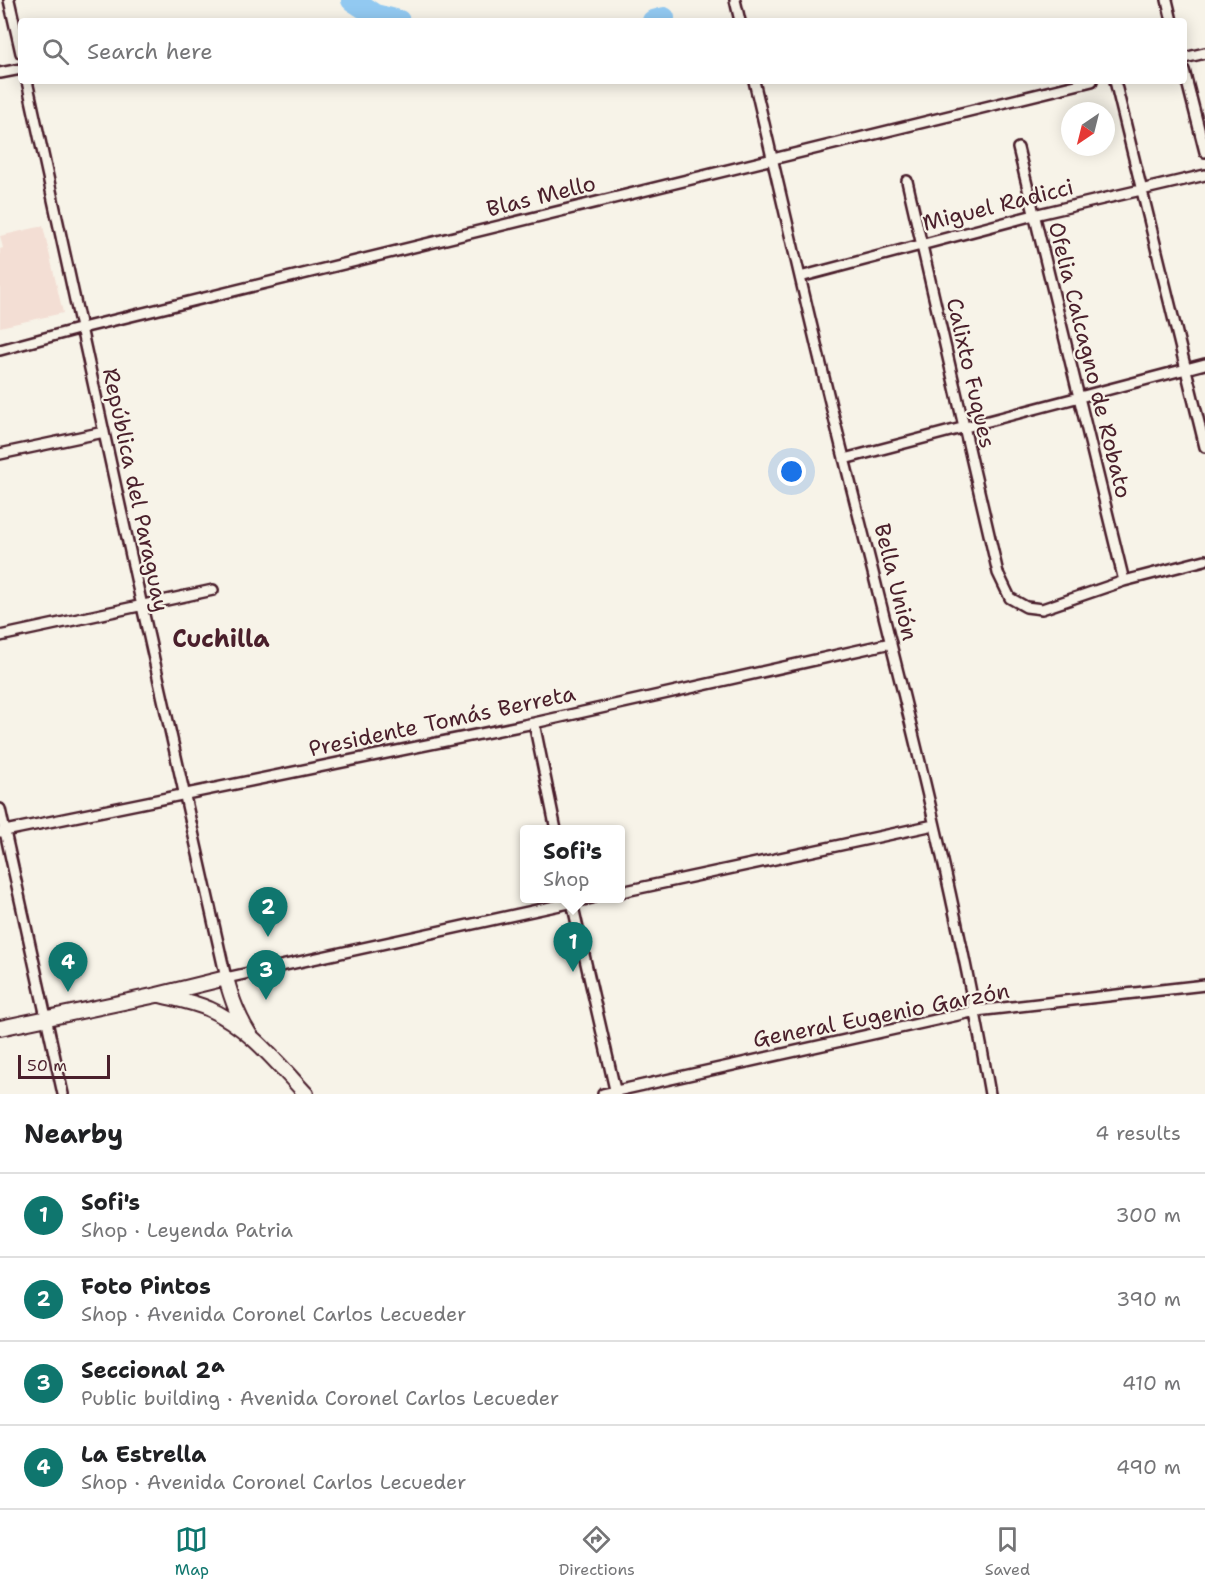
<!DOCTYPE html>
<html lang="en">
<head>
<meta charset="utf-8">
<style>
  :root { --surface:#fff; --page:#f2f2f2; --text:#202124; --muted:#757577; --line:#e0e0e0; --accent:#0f766e }
  body { margin:0; font-family:"Shantell Sans",sans-serif; background:var(--page); color:var(--text) }
  .compass { position:absolute; left:1061px; top:102px; width:54px; height:54px; border-radius:50%; background:var(--surface); box-shadow:0 3px 15px #0003; rotate:215deg }
  .scale { position:absolute; left:18px; bottom:15px; width:92px; box-sizing:border-box; padding-left:6px; border:3px solid #4a1f2b; border-top:0; font-size:16px; line-height:21px; white-space:nowrap; color:#4a1f2b; -webkit-text-stroke:4px #f7f3e8; paint-order:stroke }
  .you { position:absolute; left:792px; top:472px; width:21px; height:21px; margin:-15px; border:4px solid #fff; border-radius:50%; background:#1a73e8; box-shadow:0 0 0 9px #1a73e833 }
  .badge { display:grid; place-items:center; width:39px; height:39px; border-radius:50%; background:var(--accent); color:#fff; font-size:20px; font-weight:700 }
  .pin { position:absolute; translate:-50% -50px; filter:drop-shadow(0 2px 3px #0008) }
  .pin::after { content:''; position:absolute; top:32px; width:21px; height:18px; background:inherit; clip-path:polygon(0 0,100% 0,50% 100%) }
  .popup { position:absolute; left:520px; top:825px; width:105px; height:78px; box-sizing:border-box; display:grid; place-content:center; border-radius:6px; background:var(--surface); filter:drop-shadow(0 2px 4px #0005); font-size:20px; white-space:nowrap; color:var(--muted) }
  .popup b { font-size:22px; color:var(--text) }
  .popup::after { content:''; position:absolute; left:50%; top:100%; margin-left:-12px; border:12px solid transparent; border-top-color:var(--surface) }
  .list { margin:0; padding:0; list-style:none }
  h2 { display:flex; justify-content:space-between; align-items:center; height:78px; margin:0; padding:0 24px; font-size:26px }
  h2 small { font-size:20px; font-weight:400; color:var(--muted) }
  .list li { display:grid; grid-template-columns:39px 1fr auto; gap:18px; align-items:center; box-sizing:border-box; height:84px; padding:0 24px; border-top:2px solid var(--line) }
  .list b { display:block; font-size:22px; white-space:nowrap }
  .list p { margin:0; font-size:20px; white-space:nowrap; color:var(--muted) }
  .list em { font-size:20px; font-style:normal; color:var(--muted) }
  .icon { flex:none; width:33px; height:33px; fill:none; stroke:currentColor; stroke-width:2; stroke-linecap:round; stroke-linejoin:round }
  .map { position:relative; flex:none; width:1205px; height:1094px; overflow:hidden }
  .search { position:absolute; background:var(--surface); box-shadow:0 3px 15px #0003; left:18px; right:18px; top:18px; height:66px; display:flex; align-items:center; gap:15px; box-sizing:border-box; padding:0 21px; border-radius:6px; color:var(--muted); font-size:22px }
  .sheet { height:414px; background:var(--surface) }
  nav { display:flex; justify-content:space-around; align-items:center; box-sizing:border-box; height:84px; border-top:2px solid var(--line); background:var(--surface); font-size:16px; color:var(--muted) }
  nav a { display:grid; justify-items:center; gap:3px }
  nav .on { color:var(--accent) }
  .map>svg:first-child { display:block }
</style>
</head>
<body>
<div class="map">
<svg width="1205" height="1094" viewBox="0 0 1205 1094">
  <rect width="100%" height="100%" fill="#f7f3e8"/>
  <filter id="ink" filterUnits="userSpaceOnUse"><feTurbulence type="fractalNoise" baseFrequency=".0167" numOctaves="2"/><feDisplacementMap in="SourceGraphic" scale="12" xChannelSelector="R" yChannelSelector="G"/><feConvolveMatrix kernelMatrix="1 2 1 2 8 2 1 2 1" color-interpolation-filters="sRGB"/></filter>
  <g filter="url(#ink)">
    <path fill="#f3ded4" d="M43,226L63,313L0,327V249L3,248L0,236Z"/>
    <g fill="none" stroke-linecap="round" stroke-linejoin="round">
      <path stroke="#92c9f1" stroke-width="22" d="M352,0L375,15L399,21
        M653,21L664,18"/>
      <defs>
        <path id="minor" d="M9,0L21,53
          M735,0L740,21
          M1167,0L1172,21
          M1184,58L1205,53
          M1184,70L1205,152
          M0,73L21,69
          M27,81L142,606L226,978L592,898
          M754,81C784,208 813,336 845,462C898,672 953,881 990,1094
          M1115,81L1205,447
          M1018,148L1124,581
          M907,181L998,573L1010,598L1026,607L1042,609L1124,581L1205,560
          M800,277L1034,215L1205,175
          M0,350L82,328L1092,81
          M0,454L104,432
          M844,459L1205,364
          M0,636L213,590
          M534,723L556,830
          M0,809L63,1094
          M0,832L534,723L891,643
          M621,892L934,825
          M571,898L616,1094
          M603,1094L976,1011L1205,985"/>
        <path id="secondary" d="M160,995C176,999 194,1002 209,1009C248,1026 278,1064 306,1094
          M0,1028L157,995L226,978C232,1000 238,1017 251,1037"/>
      </defs>
      <use href="#minor" stroke="#4a1f2b" stroke-width="14"/>
      <use href="#secondary" stroke="#4a1f2b" stroke-width="18"/>
      <use href="#minor" stroke="#f7f3e8" stroke-width="9"/>
      <use href="#secondary" stroke="#f7f3e8" stroke-width="14"/>
    </g>
  </g>
  <g text-anchor="middle" dominant-baseline="central" stroke-width="4.5" stroke-linejoin="round" paint-order="stroke">
    <g font-size="22" fill="#4a1f2b" stroke="#f7f3e8">
      <text transform="translate(541 196) rotate(-14)">Blas Mello</text>
      <text transform="translate(998 205) rotate(-14)">Miguel Radicci</text>
      <text transform="translate(1090 360) rotate(76)">Ofelia Calcagno de Robato</text>
      <text transform="translate(971 373) rotate(77)">Calixto Fuques</text>
      <text transform="translate(136 490) rotate(78)">República del Paraguay</text>
      <text transform="translate(896 582) rotate(76)">Bella Unión</text>
      <text transform="translate(442 721) rotate(-12)">Presidente Tomás Berreta</text>
      <text transform="translate(881 1015) rotate(-11)">General Eugenio Garzón</text>
    </g>
    <g font-size="24" font-weight="bold" fill="#4a1f2b" stroke="#f7f3e8">
      <text x="221" y="639">Cuchilla</text>
    </g>
  </g>
</svg>
<svg class="compass" viewBox="-18 -18 36 36"><path d="M0-13l5 13h-10z" fill="#e53935"/><path d="M0 13l5-13h-10z" fill="#757577"/></svg>
<div class="scale">50 m</div>
<div class="you"></div>
<div class="pin badge" style="left:573px;top:972px">1</div>
<div class="popup"><b>Sofi's</b>Shop</div>
<div class="pin badge" style="left:268px;top:937px">2</div>
<div class="pin badge" style="left:266px;top:1000px">3</div>
<div class="pin badge" style="left:68px;top:992px">4</div>
<div class="search"><svg class="icon" aria-label="search" viewBox="0 0 24 24"><circle cx="10" cy="10" r="6"/><path d="M15 15l6 6"/></svg>Search here</div>
</div>
<section class="sheet">
<h2>Nearby<small>4 results</small></h2>
<ul class="list">
<li><span class="badge">1</span><div><b>Sofi's</b><p>Shop · Leyenda Patria</p></div><em>300 m</em></li>
<li><span class="badge">2</span><div><b>Foto Pintos</b><p>Shop · Avenida Coronel Carlos Lecueder</p></div><em>390 m</em></li>
<li><span class="badge">3</span><div><b>Seccional 2ª</b><p>Public building · Avenida Coronel Carlos Lecueder</p></div><em>410 m</em></li>
<li><span class="badge">4</span><div><b>La Estrella</b><p>Shop · Avenida Coronel Carlos Lecueder</p></div><em>490 m</em></li>
</ul>
</section>
<nav>
<a class="on"><svg class="icon" aria-label="map" viewBox="0 0 24 24"><path d="M3 6l6-2 6 2 6-2v14l-6 2-6-2-6 2zM9 4v14M15 6v14"/></svg>Map</a>
<a><svg class="icon" aria-label="directions" viewBox="0 0 24 24"><path d="M12 3l9 9-9 9-9-9zM9 14v-3h6M13 9l2 2-2 2"/></svg>Directions</a>
<a><svg class="icon" aria-label="saved" viewBox="0 0 24 24"><path d="M7 4h10v16l-5-4-5 4z"/></svg>Saved</a>
</nav>
</body>
</html>
